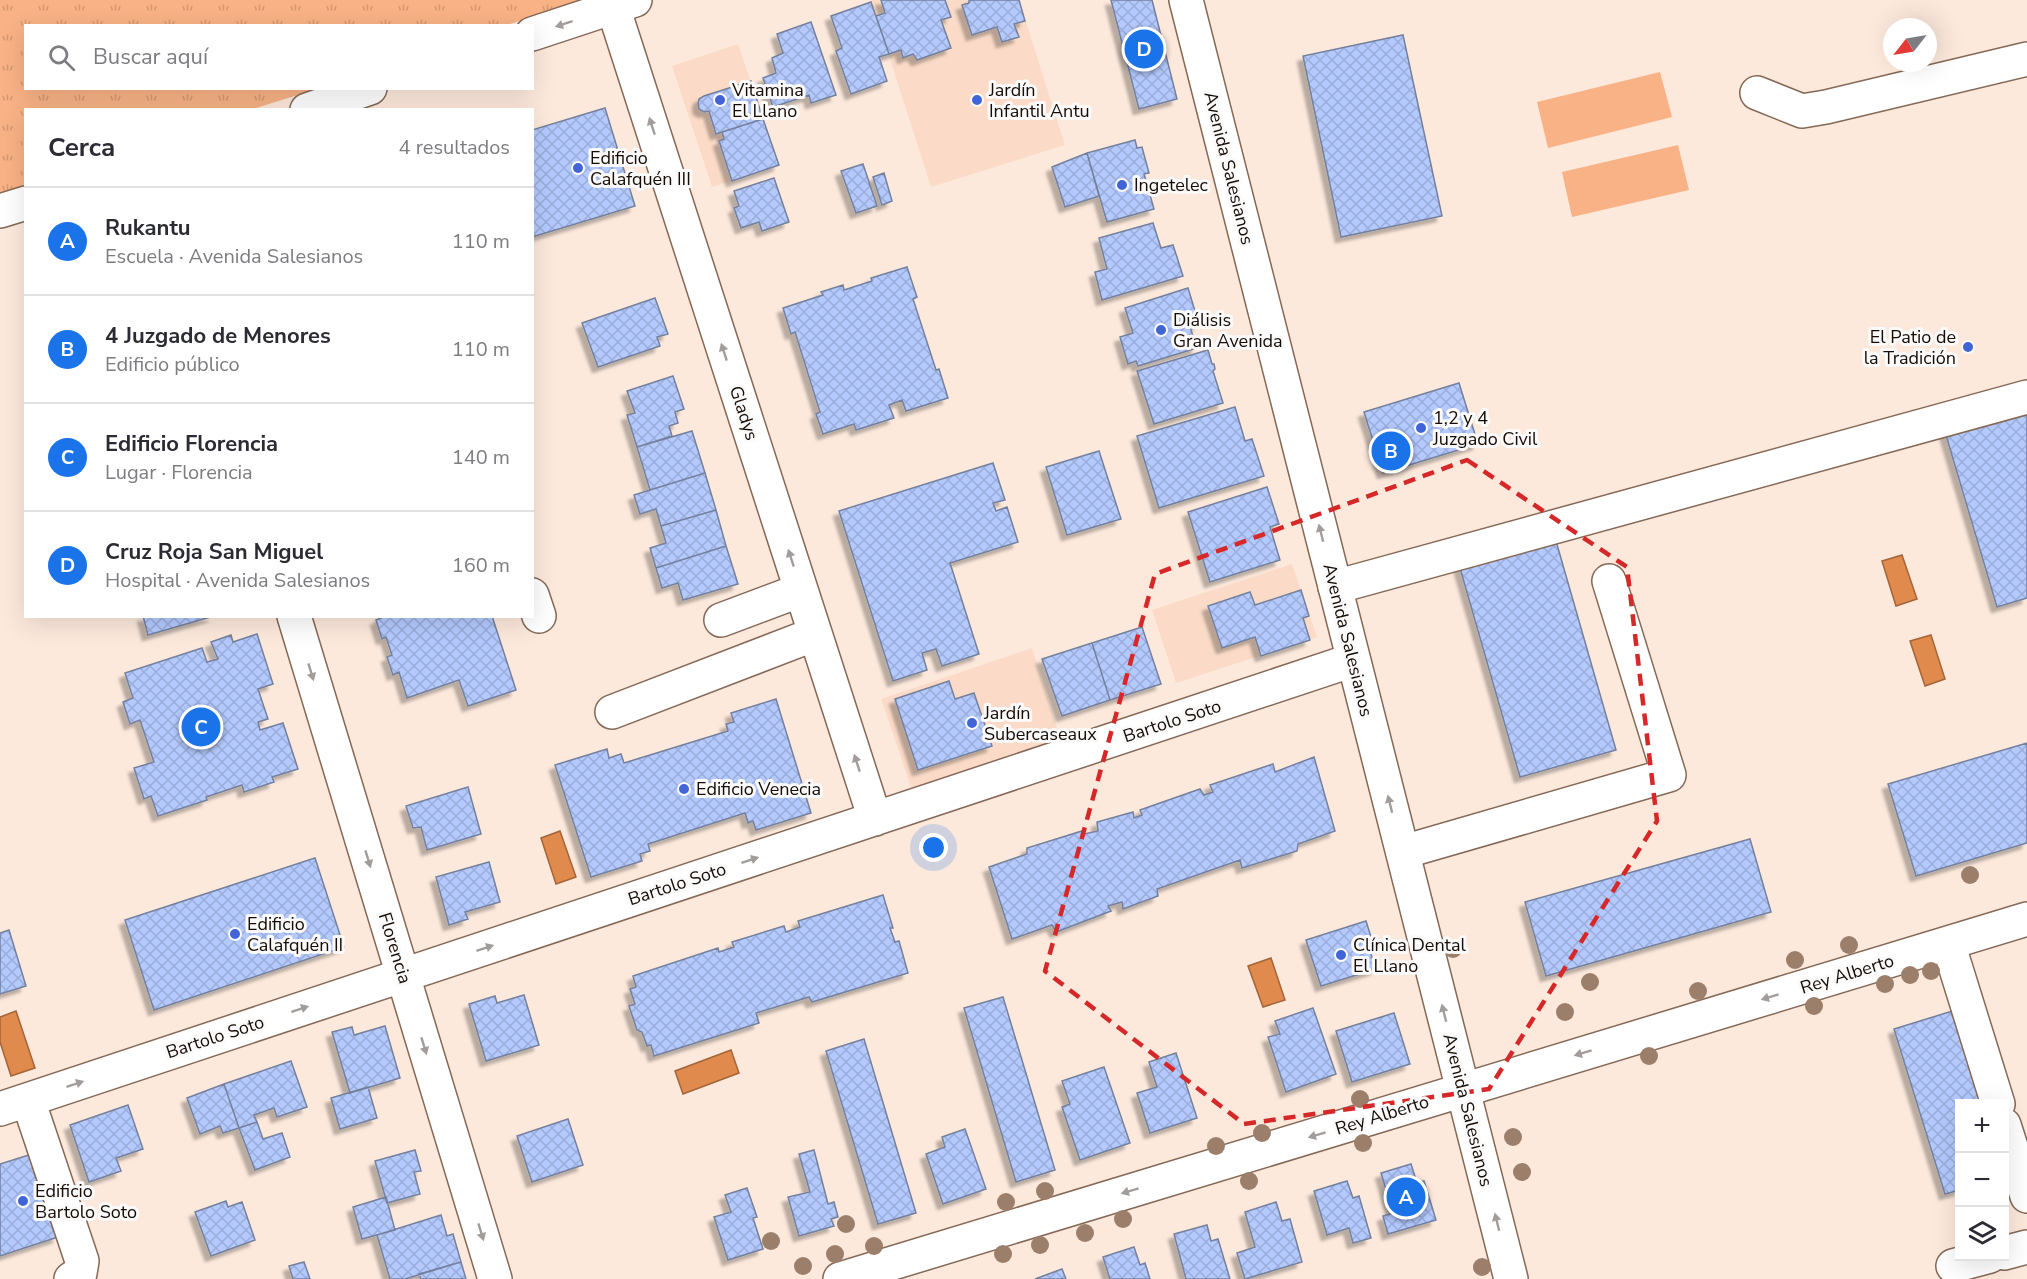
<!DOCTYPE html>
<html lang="es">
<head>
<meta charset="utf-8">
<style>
  :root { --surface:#fff; --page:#f7f7f7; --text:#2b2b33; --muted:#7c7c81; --line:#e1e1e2; --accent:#1a73e8 }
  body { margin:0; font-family:"Nunito Sans",sans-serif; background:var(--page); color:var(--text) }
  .controls { position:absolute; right:18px; bottom:18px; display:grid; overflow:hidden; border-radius:0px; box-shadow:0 6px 24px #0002 }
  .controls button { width:54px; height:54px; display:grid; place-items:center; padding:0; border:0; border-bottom:2px solid var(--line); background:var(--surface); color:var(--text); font:30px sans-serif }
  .compass { position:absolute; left:1883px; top:18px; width:54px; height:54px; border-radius:50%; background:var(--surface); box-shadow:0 6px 24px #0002; rotate:239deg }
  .you { position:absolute; left:934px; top:848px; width:21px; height:21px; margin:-15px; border:4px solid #fff; border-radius:50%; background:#1a73e8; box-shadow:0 0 0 9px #1a73e833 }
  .badge { display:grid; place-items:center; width:39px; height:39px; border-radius:50%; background:var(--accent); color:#fff; font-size:20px; font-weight:700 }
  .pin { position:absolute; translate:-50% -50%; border:3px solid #fff; box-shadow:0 2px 6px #0006 }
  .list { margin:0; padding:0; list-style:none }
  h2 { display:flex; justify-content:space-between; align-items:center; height:78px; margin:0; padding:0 24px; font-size:26px }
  h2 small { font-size:20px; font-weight:400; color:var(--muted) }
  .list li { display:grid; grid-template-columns:39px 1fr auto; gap:18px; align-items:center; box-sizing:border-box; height:108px; padding:0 24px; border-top:2px solid var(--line) }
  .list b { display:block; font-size:22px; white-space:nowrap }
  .list p { margin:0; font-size:20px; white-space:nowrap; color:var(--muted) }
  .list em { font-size:20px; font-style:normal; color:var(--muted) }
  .icon { flex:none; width:33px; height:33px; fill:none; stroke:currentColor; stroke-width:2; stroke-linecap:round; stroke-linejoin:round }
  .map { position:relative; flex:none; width:2027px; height:1279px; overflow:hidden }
  .search { position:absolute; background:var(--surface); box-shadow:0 6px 24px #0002; left:24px; top:24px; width:510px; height:66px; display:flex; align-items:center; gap:15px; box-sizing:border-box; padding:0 21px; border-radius:0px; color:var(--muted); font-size:22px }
  .panel { position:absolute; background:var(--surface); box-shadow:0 6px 24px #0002; left:24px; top:108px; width:510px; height:510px; border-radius:0px }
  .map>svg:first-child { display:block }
</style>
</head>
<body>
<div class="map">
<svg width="2027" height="1279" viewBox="0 0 2027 1279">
  <defs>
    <pattern id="park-tufts" width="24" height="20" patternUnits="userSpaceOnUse" patternTransform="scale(1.5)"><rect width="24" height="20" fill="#f8b285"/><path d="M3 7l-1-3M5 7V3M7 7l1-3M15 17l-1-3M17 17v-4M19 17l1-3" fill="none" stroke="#d49871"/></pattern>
    <pattern id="building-cross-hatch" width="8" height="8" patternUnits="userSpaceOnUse" patternTransform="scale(1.5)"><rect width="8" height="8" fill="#b4caff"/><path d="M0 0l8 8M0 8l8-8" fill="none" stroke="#9aacd9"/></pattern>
    <filter id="shadow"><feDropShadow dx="-5.5" dy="5.5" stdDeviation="1.5" flood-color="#0004"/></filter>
  </defs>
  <rect width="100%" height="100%" fill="#fde9dc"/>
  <path fill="#fbdbc7" d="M871,0H1019L1065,145L931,187Z
    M738,44L779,165L712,187L672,66Z
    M1292,564L1317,637L1176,683L1152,610Z
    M1032,648L1063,747L915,799L881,699Z"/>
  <path fill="url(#park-tufts)" d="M0,0H581L504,26H26V88L316,89L253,109L26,110L25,186L0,194Z"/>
  <path fill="#f8b285" d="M1660,72L1672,117L1548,148L1537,102Z
    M1678,145L1689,190L1572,217L1562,172Z"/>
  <path fill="#e08a4e" stroke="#a36438" stroke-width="1.5" d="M1902,555L1917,599L1896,606L1882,561Z
    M1931,635L1945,679L1925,686L1910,641Z
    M560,831L576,877L556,884L541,838Z
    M1271,958L1285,1000L1263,1007L1248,966Z
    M16,1011L35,1068L11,1076L0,1042V1017Z
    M731,1050L739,1073L683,1094L675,1071Z"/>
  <path fill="url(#building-cross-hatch)" stroke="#74809d" stroke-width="1.5" filter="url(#shadow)" d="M881,0H945L951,17L941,20L951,48L917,60L913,54L903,58L901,50L889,54L876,16L885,13Z
    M969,0H1019L1025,21L1014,24L1019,37L1002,42L997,27L972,35L962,5L969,3Z
    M1111,0H1152L1177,99L1139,109Z
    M871,2L889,54L879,57L887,81L851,94L836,51L842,48L831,16Z
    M811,22L836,95L811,103L809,95L773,107L763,78L776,73L772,58L783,53L777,34Z
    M1403,35L1442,216L1341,237L1303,56Z
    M751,81L763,119L716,134L709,111L704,112L699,109L698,104L699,99L704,96Z
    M605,108L635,206L532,237V130Z
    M763,119L779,165L732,181L719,141L724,139L722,132Z
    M1135,140L1137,148L1142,147L1149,173L1144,174L1154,209L1107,222L1087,153Z
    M1087,153L1099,196L1065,207L1052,167Z
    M863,164L877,206L856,213L841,171Z
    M884,173L892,201L882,205L873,177Z
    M774,178L789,222L762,231L759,222L741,228L734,208L739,206L734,191Z
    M1153,223L1161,248L1173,245L1183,276L1102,300L1095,272L1107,269L1099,238Z
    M907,267L917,297L913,299L936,370L939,369L948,398L906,411L902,400L889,405L894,418L856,430L854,424L823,434L816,414L820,412L795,332L791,334L783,308L823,295L821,292L843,285L844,290L872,281L871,278Z
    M1188,288L1199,324L1190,327L1197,348L1138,366L1136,361L1128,364L1120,337L1133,333L1125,308Z
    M655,298L668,334L657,337L660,346L598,367L582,323Z
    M1208,350L1212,364H1214L1215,369L1213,371L1223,403L1154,424L1137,371Z
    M673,376L684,409L675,412L678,423L669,426L672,436L637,447L627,415L635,413L627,391Z
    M1459,383L1478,444L1383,473L1364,412Z
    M2027,400V598L1997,607L1943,425Z
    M1235,407L1245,441L1252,439L1264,476L1159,508L1137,436Z
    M692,431L705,473L650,490L637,447Z
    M1099,451L1121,519L1067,535L1046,467Z
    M993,463L1005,500L993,503L996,511L1007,507L1018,542L950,563L979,654L942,666L936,649L922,653L927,670L893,681L839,511Z
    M705,473L716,510L661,526L656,509L640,514L634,495Z
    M1267,487L1279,524L1270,527L1280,560L1210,582L1188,512Z
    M716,510L726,546L656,568L650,548L666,543L661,526Z
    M1554,534L1616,750L1520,777L1458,561Z
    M726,546L738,584L683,600L678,583L662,588L656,568Z
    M1301,590L1309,616L1303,618L1310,640L1261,656L1255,637L1222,648L1208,606L1250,592L1255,605Z
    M143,616H214L148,635Z
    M380,616H492L516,690L468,706L459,680L407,698L399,672L393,675L387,657L392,655L386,637L382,639L376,620L381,618Z
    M1142,627L1161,684L1110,700L1092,643Z
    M257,634L273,684L258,689L268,719L258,722L260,730L283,723L298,769L272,777L274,782L244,792L242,785L206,797L207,800L158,816L151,796L144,799L134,768L154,762L140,720L130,724L123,702L133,698L125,673L202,648L207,662L218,659L211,642L231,635L233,642Z
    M1092,643L1110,700L1062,716L1042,659Z
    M949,681L955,699L974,693L992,746L918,770L895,699Z
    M776,699L811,813L756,830L753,821L748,823L745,813L648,844L650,851L640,854L642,861L591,877L555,765L607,749L609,758L621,754L624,763L728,731L726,724L734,722L731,713Z
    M2027,743V843L1916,876L1888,784Z
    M1314,757L1335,831L1298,844L1297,851L1242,868L1240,860L1157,889L1158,896L1123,909L1122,902L1108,906L1111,911L1056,932L1052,925L1012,939L989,867L1027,854V848L1082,831L1084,834L1098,831L1097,822L1133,812L1134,818L1142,815L1140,810L1200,789L1204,795L1213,792L1210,785L1273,764L1275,772Z
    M468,787L481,834L427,850L421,827L413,828L406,806Z
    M1750,839L1771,912L1546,976L1525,902Z
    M315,858L344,947L154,1010L125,920Z
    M489,862L500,902L465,912L468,919L449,925L436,877Z
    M883,895L893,928H890L895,942L899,941L908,973L812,1002L809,997L756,1013L759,1023L654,1056L651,1045L647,1046L642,1032L637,1030L629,1006L635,1004L630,989L636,987L633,976L718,948L719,952L734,947L732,942L784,926L786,932L800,927L798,921Z
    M1366,921L1372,940L1367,942L1376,969L1321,986L1306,940Z
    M9,930L26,986L0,994V933Z
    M524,995L539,1045L486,1061L469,1004L495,996L497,1003Z
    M1003,997L1055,1170L1016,1182L964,1008Z
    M1313,1008L1336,1074L1286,1092L1268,1037L1280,1034L1275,1021Z
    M1959,1009L1989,1104H1960V1190L1945,1194L1894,1029Z
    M1394,1013L1410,1064L1352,1082L1336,1031Z
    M385,1026L400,1078L350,1093L332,1032L352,1027L354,1035Z
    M864,1039L916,1213L878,1224L826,1051Z
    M1176,1053L1197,1118L1150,1133L1137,1093L1157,1087L1149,1062Z
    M291,1061L307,1107L277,1117L274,1108L254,1115L257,1122L239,1128L224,1084Z
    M1104,1067L1130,1143L1080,1160L1062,1107L1070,1104L1062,1081Z
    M224,1084L239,1128L223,1133L220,1126L200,1134L187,1098Z
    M368,1087L377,1118L340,1129L331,1098Z
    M128,1105L143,1149L116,1158L121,1171L89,1182L70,1125Z
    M568,1119L583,1165L532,1182L517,1136Z
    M257,1122L263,1139L282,1133L290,1157L255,1170L239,1128Z
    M965,1129L986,1189L943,1204L926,1154L945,1147L942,1137Z
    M415,1150L421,1171L414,1172L420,1194L387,1203L375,1161Z
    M814,1150L828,1204L834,1202L838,1217L831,1219L834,1226L799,1236L788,1197L810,1192L799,1154Z
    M32,1154L58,1237L0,1256V1164Z
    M1411,1164L1417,1183L1424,1181L1436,1220L1388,1234L1383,1216L1393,1213L1381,1173Z
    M1347,1181L1353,1198L1359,1196L1371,1238L1353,1243L1349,1228L1327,1235L1314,1191Z
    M747,1188L757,1217L753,1218L763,1249L728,1260L714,1217L731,1212L725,1195Z
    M386,1197L395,1230L362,1239L353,1207Z
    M226,1201L228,1207L242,1202L255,1240L211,1256L195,1212Z
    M1276,1202L1282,1221L1290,1219L1302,1262L1245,1279L1237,1253L1255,1247L1245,1212Z
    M441,1215L447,1236L453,1234L461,1262L405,1279H390L377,1235Z
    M1207,1225L1211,1241L1218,1239L1230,1279H1186L1174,1234Z
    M1134,1247L1140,1265L1145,1263L1150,1279H1110L1103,1257Z
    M304,1262L310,1279H293L289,1266Z
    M461,1262L466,1279H421L419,1274Z
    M1062,1269L1066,1279H1035Z"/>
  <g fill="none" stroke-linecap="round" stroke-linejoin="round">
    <defs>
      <path id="minor" d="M613,7L875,819
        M532,34L635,0
        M1757,93L1802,111L1826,107L2027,59
        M307,110L370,88
        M0,211L26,203
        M1335,587L2027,397
        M532,595L539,616
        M294,616L495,1279
        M721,620L801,590
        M612,712L815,634
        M1403,852L1669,775L1609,581
        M1948,943L1998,1104
        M28,1100L82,1261L80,1273L71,1279
        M0,1109L1353,660
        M2004,1125L2027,1196
        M2004,1253L2027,1247
        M1953,1266L1990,1256
        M840,1279L2027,919"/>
      <path id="major" d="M1186,0L1511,1279"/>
    </defs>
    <use href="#minor" stroke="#856856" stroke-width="36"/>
    <use href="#major" stroke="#856856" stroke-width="36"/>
    <use href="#minor" stroke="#fff" stroke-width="33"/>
    <use href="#major" stroke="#fff" stroke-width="33"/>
  </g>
  <g fill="#9b7f6b">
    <circle cx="1970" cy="875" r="9"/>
    <circle cx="1849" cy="945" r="9"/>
    <circle cx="1453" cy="949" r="9"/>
    <circle cx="1795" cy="960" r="9"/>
    <circle cx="1931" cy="971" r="9"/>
    <circle cx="1910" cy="975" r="9"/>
    <circle cx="1590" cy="982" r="9"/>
    <circle cx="1885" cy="984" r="9"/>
    <circle cx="1698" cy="991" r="9"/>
    <circle cx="1814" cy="1006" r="9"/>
    <circle cx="1565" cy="1012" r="9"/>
    <circle cx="1649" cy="1056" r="9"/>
    <circle cx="1360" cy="1099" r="9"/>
    <circle cx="1262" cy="1133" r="9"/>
    <circle cx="1513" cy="1137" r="9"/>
    <circle cx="1363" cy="1143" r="9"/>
    <circle cx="1216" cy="1146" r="9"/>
    <circle cx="1522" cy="1172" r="9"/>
    <circle cx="1249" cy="1181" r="9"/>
    <circle cx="1045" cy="1191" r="9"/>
    <circle cx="1006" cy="1202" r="9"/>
    <circle cx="1123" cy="1219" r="9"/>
    <circle cx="846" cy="1224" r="9"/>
    <circle cx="1085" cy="1233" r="9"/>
    <circle cx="771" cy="1241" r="9"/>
    <circle cx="1040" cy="1245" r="9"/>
    <circle cx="874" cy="1246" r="9"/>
    <circle cx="835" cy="1254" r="9"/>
    <circle cx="1003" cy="1254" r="9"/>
    <circle cx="803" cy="1266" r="9"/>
    <circle cx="1482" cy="1267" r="9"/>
  </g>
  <defs><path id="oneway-solid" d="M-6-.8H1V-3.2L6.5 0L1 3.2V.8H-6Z" transform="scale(1.5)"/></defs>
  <g fill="#a29d9b">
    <use href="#oneway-solid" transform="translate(564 24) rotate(162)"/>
    <use href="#oneway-solid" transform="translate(652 126) rotate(-108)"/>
    <use href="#oneway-solid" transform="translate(724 352) rotate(-108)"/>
    <use href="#oneway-solid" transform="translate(1321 533) rotate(-104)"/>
    <use href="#oneway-solid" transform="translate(791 558) rotate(-108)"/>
    <use href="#oneway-solid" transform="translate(311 672) rotate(73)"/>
    <use href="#oneway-solid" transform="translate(857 763) rotate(-108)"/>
    <use href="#oneway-solid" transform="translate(1390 804) rotate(-104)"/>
    <use href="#oneway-solid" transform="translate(368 859) rotate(73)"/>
    <use href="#oneway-solid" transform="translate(750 860) rotate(-18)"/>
    <use href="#oneway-solid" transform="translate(485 948) rotate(-18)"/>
    <use href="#oneway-solid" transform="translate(1770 997) rotate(163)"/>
    <use href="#oneway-solid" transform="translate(300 1009) rotate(-18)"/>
    <use href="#oneway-solid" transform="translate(1444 1013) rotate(-104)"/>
    <use href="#oneway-solid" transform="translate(424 1046) rotate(73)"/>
    <use href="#oneway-solid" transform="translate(1583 1053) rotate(163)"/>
    <use href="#oneway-solid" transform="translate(75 1084) rotate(-18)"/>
    <use href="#oneway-solid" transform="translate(1317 1135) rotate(163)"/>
    <use href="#oneway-solid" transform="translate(1130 1191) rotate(163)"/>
    <use href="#oneway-solid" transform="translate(1497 1222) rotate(-104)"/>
    <use href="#oneway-solid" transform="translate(481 1232) rotate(73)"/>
  </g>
  <path fill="none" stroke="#d62828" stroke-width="4.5" stroke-dasharray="12 8" stroke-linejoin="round" d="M1467,460L1627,567L1657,821L1489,1089L1244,1124L1045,971L1155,574Z"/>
  <g fill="#4165d7" stroke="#fafafa" stroke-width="2">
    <circle cx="720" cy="100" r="6"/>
    <circle cx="977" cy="100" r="6"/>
    <circle cx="578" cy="168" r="6"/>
    <circle cx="1122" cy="185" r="6"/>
    <circle cx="1161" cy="330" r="6"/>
    <circle cx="1968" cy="347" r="6"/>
    <circle cx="1421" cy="428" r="6"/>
    <circle cx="972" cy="723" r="6"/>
    <circle cx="684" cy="789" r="6"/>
    <circle cx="235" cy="934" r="6"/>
    <circle cx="1341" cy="955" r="6"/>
    <circle cx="23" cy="1201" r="6"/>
  </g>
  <g text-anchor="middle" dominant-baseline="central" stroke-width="6" stroke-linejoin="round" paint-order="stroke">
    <g font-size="18" fill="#160b05" stroke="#fafafa" text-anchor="start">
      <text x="732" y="90">Vitamina<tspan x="732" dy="21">El Llano</tspan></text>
      <text x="989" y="90">Jardín<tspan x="989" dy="21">Infantil Antu</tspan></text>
      <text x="590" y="158">Edificio<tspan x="590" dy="21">Calafquén III</tspan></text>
      <text x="1134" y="185">Ingetelec</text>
      <text x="1173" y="320">Diálisis<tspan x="1173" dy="21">Gran Avenida</tspan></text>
      <text x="1956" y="337" text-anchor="end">El Patio de<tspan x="1956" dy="21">la Tradición</tspan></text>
      <text x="1433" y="418">1,2 y 4<tspan x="1433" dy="21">Juzgado Civil</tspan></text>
      <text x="984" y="713">Jardín<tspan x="984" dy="21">Subercaseaux</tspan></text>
      <text x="696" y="789">Edificio Venecia</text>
      <text x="247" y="924">Edificio<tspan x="247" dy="21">Calafquén II</tspan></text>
      <text x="1353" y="945">Clínica Dental<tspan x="1353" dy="21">El Llano</tspan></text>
      <text x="35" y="1191">Edificio<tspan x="35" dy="21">Bartolo Soto</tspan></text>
    </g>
    <g font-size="18" fill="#160b05" stroke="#fafafa">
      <text transform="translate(1229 168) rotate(76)">Avenida Salesianos</text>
      <text transform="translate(744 413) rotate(72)">Gladys</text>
      <text transform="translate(1348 640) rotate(76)">Avenida Salesianos</text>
      <text transform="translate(1172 721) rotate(-18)">Bartolo Soto</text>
      <text transform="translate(677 884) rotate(-18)">Bartolo Soto</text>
      <text transform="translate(395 948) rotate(73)">Florencia</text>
      <text transform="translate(1847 974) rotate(-17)">Rey Alberto</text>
      <text transform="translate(215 1037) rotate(-18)">Bartolo Soto</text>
      <text transform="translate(1468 1110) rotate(76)">Avenida Salesianos</text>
      <text transform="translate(1382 1115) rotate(-17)">Rey Alberto</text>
    </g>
  </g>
</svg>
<div class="controls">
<button>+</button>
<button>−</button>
<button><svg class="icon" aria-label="layers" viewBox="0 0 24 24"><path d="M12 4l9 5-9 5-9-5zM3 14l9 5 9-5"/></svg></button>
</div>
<svg class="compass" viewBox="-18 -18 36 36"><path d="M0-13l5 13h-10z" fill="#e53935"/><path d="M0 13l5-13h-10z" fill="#7c7c81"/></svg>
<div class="you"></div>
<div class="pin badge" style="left:1406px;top:1197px">A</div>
<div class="pin badge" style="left:1391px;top:451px">B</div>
<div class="pin badge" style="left:201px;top:727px">C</div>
<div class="pin badge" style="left:1144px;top:49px">D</div>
<div class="search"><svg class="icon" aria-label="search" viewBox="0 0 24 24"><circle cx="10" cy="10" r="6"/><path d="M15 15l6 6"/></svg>Buscar aquí</div>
<section class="panel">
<h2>Cerca<small>4 resultados</small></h2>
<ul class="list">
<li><span class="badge">A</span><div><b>Rukantu</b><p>Escuela · Avenida Salesianos</p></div><em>110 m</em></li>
<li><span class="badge">B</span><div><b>4 Juzgado de Menores</b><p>Edificio público</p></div><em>110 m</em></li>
<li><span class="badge">C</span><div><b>Edificio Florencia</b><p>Lugar · Florencia</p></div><em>140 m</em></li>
<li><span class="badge">D</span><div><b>Cruz Roja San Miguel</b><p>Hospital · Avenida Salesianos</p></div><em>160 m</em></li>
</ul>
</section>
</div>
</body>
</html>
